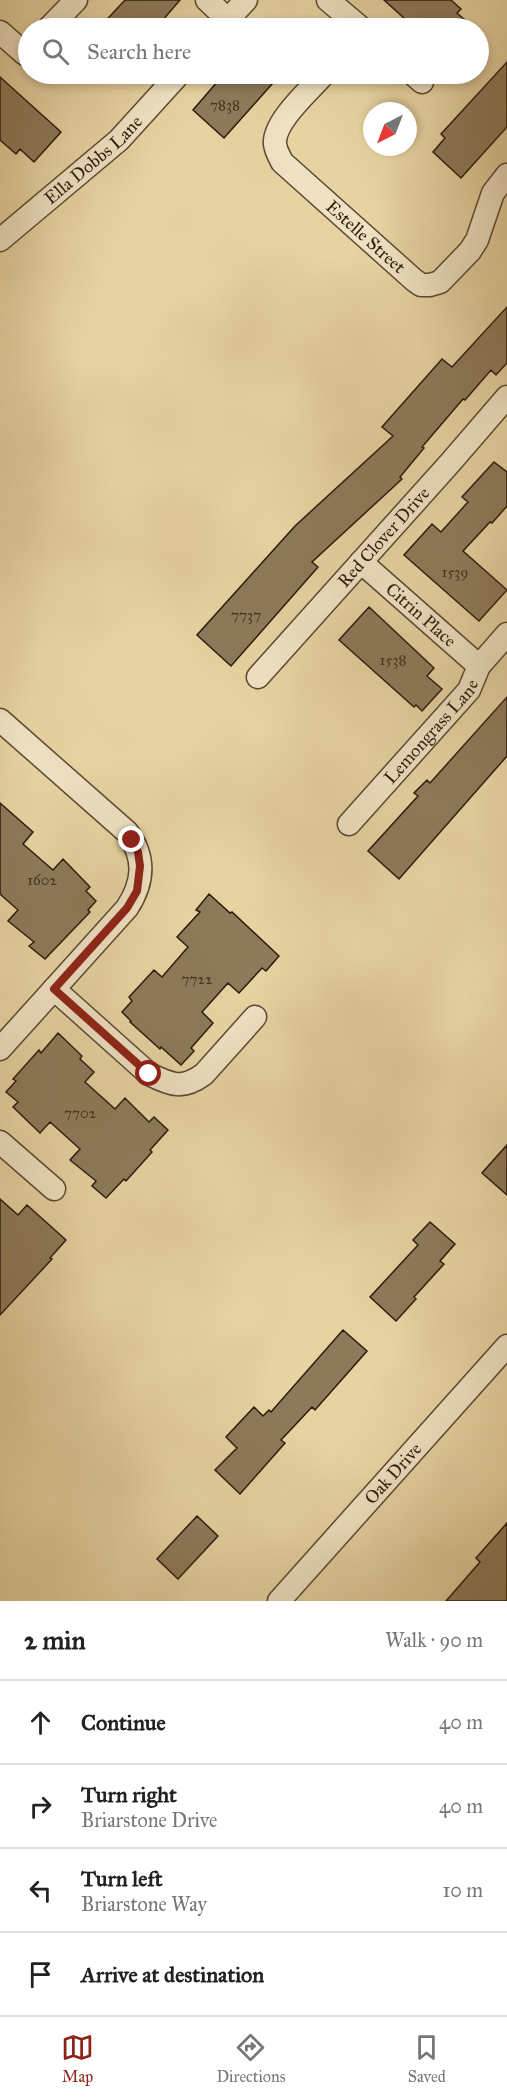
<!DOCTYPE html>
<html lang="en">
<head>
<meta charset="utf-8">
<style>
  :root { --surface:#fff; --page:#f2f2f2; --text:#222; --muted:#767676; --line:#e0e0e0; --accent:#8f2418 }
  body { margin:0; font-family:"IM FELL Great Primer",serif; background:var(--page); color:var(--text) }
  .compass { position:absolute; left:363px; top:102px; width:54px; height:54px; border-radius:50%; background:var(--surface); box-shadow:0 3px 9px #0003; rotate:222deg }
  .stop { position:absolute; width:18px; height:18px; margin:-14px; border:4px solid #8f2418; border-radius:50%; background:#fff }
  .stop.end { background:#8f2418; border-color:#fff; box-shadow:0 2px 6px #0008 }
  .list { margin:0; padding:0; list-style:none }
  h2 { display:flex; justify-content:space-between; align-items:center; height:78px; margin:0; padding:0 24px; font-size:26px }
  h2 small { font-size:20px; font-weight:400; color:var(--muted) }
  .list li { display:grid; grid-template-columns:39px 1fr auto; gap:18px; align-items:center; box-sizing:border-box; height:84px; padding:0 24px; border-top:2px solid var(--line) }
  .list b { display:block; font-size:22px; white-space:nowrap }
  .list p { margin:0; font-size:20px; white-space:nowrap; color:var(--muted) }
  .list em { font-size:20px; font-style:normal; color:var(--muted) }
  .icon { flex:none; width:33px; height:33px; fill:none; stroke:currentColor; stroke-width:2; stroke-linecap:round; stroke-linejoin:round }
  .map { position:relative; flex:none; width:507px; height:1601px; overflow:hidden }
  .search { position:absolute; background:var(--surface); box-shadow:0 3px 9px #0003; left:18px; right:18px; top:18px; height:66px; display:flex; align-items:center; gap:15px; box-sizing:border-box; padding:0 21px; border-radius:33px; color:var(--muted); font-size:22px }
  .sheet { height:414px; background:var(--surface) }
  nav { display:flex; justify-content:space-around; align-items:center; box-sizing:border-box; height:84px; border-top:2px solid var(--line); background:var(--surface); font-size:16px; color:var(--muted) }
  nav a { display:grid; justify-items:center; gap:3px }
  nav .on { color:var(--accent) }
  .map>svg:first-child { display:block }
</style>
</head>
<body>
<div class="map">
<svg width="507" height="1601" viewBox="0 0 507 1601">
  <rect width="100%" height="100%" fill="#e7d3a2"/>
  <filter id="stains"><feTurbulence type="fractalNoise" baseFrequency=".00333" numOctaves="4"/><feColorMatrix values="0 0 0 0 .2 0 0 0 0 .09 0 0 0 0 .02 0 0 0 .5 -.17"/></filter>
  <radialGradient id="worn" r=".72"><stop offset=".6" stop-color="#630" stop-opacity="0"/><stop offset="1" stop-color="#630" stop-opacity=".3"/></radialGradient>
  <path fill="#8d7a5a" stroke="#2c190c" stroke-width="1.5" d="M125,0H180L156,28H99Z
    M384,0H451L461,9L457,13L474,28H415Z
    M507,62V127L461,178L433,152L445,138L441,134Z
    M224,74H281L224,138L193,110Z
    M0,77L61,132L34,162L20,149L16,154L0,140Z
    M507,307V363L496,375L491,370L465,400L463,399L422,447L424,448L400,477L402,479L312,562L318,567L231,666L197,635L295,526L393,436L382,427L442,359L452,367Z
    M494,462L507,472V506L492,523L490,522L463,551L507,590L479,621L404,555L432,524L441,532L468,502L462,497Z
    M369,607L434,668L427,676L442,689L422,711L416,705L414,707L339,640Z
    M507,697V756L399,879L368,851L418,796L414,793L427,780L430,783Z
    M0,803L33,832L23,844L53,870L63,859L90,887L86,891L96,901L88,910L90,912L45,959L29,946L34,942L8,921L18,910L0,894Z
    M209,894L230,913L232,912L279,956L266,971L262,968L239,993L228,983L202,1012L213,1023L191,1048L194,1051L181,1065L161,1047L160,1049L130,1022L131,1021L122,1012L132,1001L129,997L154,970L162,977L188,947L177,937L200,912L196,910Z
    M58,1033L82,1056L80,1059L94,1072L85,1082L115,1109L125,1098L149,1122L154,1117L168,1130L150,1150L152,1152L126,1181L124,1179L106,1198L92,1186L96,1181L70,1160L80,1149L50,1122L40,1133L13,1107L18,1102L6,1092L16,1081L13,1079L39,1050L41,1053Z
    M507,1145V1195L482,1173Z
    M0,1199L18,1215L27,1205L66,1240L50,1258L52,1259L0,1315Z
    M430,1222L455,1244L440,1261L444,1264L414,1297L416,1299L396,1321L370,1297L418,1245L413,1240Z
    M343,1330L367,1351L315,1410L312,1407L281,1440L285,1443L240,1494L215,1470L237,1448L226,1437L254,1407L263,1416L269,1410L271,1412Z
    M197,1516L218,1536L178,1579L157,1559Z
    M507,1523V1601H446L480,1562L476,1558Z"/>
  <g fill="none" stroke-linecap="round" stroke-linejoin="round">
    <defs>
      <g id="minor">
        <path d="M207,0L228,20"/>
        <path d="M328,0L361,28"/>
        <path d="M49,28L76,0"/>
        <path d="M220,28L246,0"/>
        <path d="M0,32L25,54L28,50"/>
        <path id="s1" d="M324,74C310,90 273,122 275,144C276,152 279,155 282,162L414,280L421,285H430L440,282L470,251L477,240L493,193L507,175"/>
        <path d="M413,74L422,82"/>
        <path id="s2" d="M0,240L119,140L179,74"/>
        <path id="s3" d="M361,562L479,666"/>
        <path id="s4" d="M258,677L450,463L507,397"/>
        <path d="M0,720L127,832C146,858 144,882 127,908L0,1049"/>
        <path id="s5" d="M349,824L469,690L479,666L507,634"/>
        <path d="M54,989L149,1074C171,1085 183,1090 204,1074L255,1017"/>
        <path d="M0,1142L54,1189"/>
        <path id="s6" d="M279,1601L507,1346"/>
      </g>
    </defs>
    <use href="#minor" stroke="#5b4832" stroke-width="25"/>
    <use href="#minor" stroke="#efe2c3" stroke-width="22"/>
  </g>
  <g fill="none" stroke-linecap="round" stroke-linejoin="round">
    <path stroke="#8f2418" stroke-width="8" d="M132,840L138,852L140,866L137,891L127,908L54,989L149,1074"/>
  </g>
  <g text-anchor="middle" dominant-baseline="central" stroke-width="5" stroke-linejoin="round" paint-order="stroke">
    <g font-size="15" fill="#443120">
      <text x="225" y="105">7838</text>
      <text x="455" y="572">1539</text>
      <text x="246" y="615">7737</text>
      <text x="393" y="660">1538</text>
      <text x="42" y="880">1602</text>
      <text x="197" y="979">7722</text>
      <text x="80" y="1113">7702</text>
    </g>
    <g font-size="18" fill="#2c190c" stroke="#efe2c3">
      <text stroke="none"><textPath href="#s2" startOffset="123">Ella Dobbs Lane</textPath></text>
      <text stroke="none"><textPath href="#s1" startOffset="219">Estelle Street</textPath></text>
      <text stroke="none"><textPath href="#s4" startOffset="188">Red Clover Drive</textPath></text>
      <text stroke="none"><textPath href="#s3" startOffset="80">Citrin Place</textPath></text>
      <text stroke="none"><textPath href="#s5" startOffset="124">Lemongrass Lane</textPath></text>
      <text stroke="none"><textPath href="#s6" startOffset="171">Oak Drive</textPath></text>
    </g>
  </g>
  <rect width="100%" height="100%" filter="url(#stains)"/>
  <rect width="100%" height="100%" fill="url(#worn)"/>
</svg>
<svg class="compass" viewBox="-18 -18 36 36"><path d="M0-13l5 13h-10z" fill="#e53935"/><path d="M0 13l5-13h-10z" fill="#767676"/></svg>
<div class="stop" style="left:149px;top:1074px"></div>
<div class="stop end" style="left:132px;top:840px"></div>
<div class="search"><svg class="icon" aria-label="search" viewBox="0 0 24 24"><circle cx="10" cy="10" r="6"/><path d="M15 15l6 6"/></svg>Search here</div>
</div>
<section class="sheet">
<h2>2 min<small>Walk · 90 m</small></h2>
<ul class="list">
<li><svg class="icon" aria-label="ahead" viewBox="0 0 24 24"><path d="M12 20V5M6 11l6-6 6 6"/></svg><div><b>Continue</b></div><em>40 m</em></li>
<li><svg class="icon" aria-label="right" viewBox="0 0 24 24"><path d="M7 20v-9h11M14 6l5 5-5 5"/></svg><div><b>Turn right</b><p>Briarstone Drive</p></div><em>40 m</em></li>
<li><svg class="icon" aria-label="left" viewBox="0 0 24 24"><path d="M17 20v-9H6M10 6l-5 5 5 5"/></svg><div><b>Turn left</b><p>Briarstone Way</p></div><em>10 m</em></li>
<li><svg class="icon" aria-label="arrive" viewBox="0 0 24 24"><path d="M6 21V4h12l-3 4 3 4H6"/></svg><div><b>Arrive at destination</b></div></li>
</ul>
</section>
<nav>
<a class="on"><svg class="icon" aria-label="map" viewBox="0 0 24 24"><path d="M3 6l6-2 6 2 6-2v14l-6 2-6-2-6 2zM9 4v14M15 6v14"/></svg>Map</a>
<a><svg class="icon" aria-label="directions" viewBox="0 0 24 24"><path d="M12 3l9 9-9 9-9-9zM9 14v-3h6M13 9l2 2-2 2"/></svg>Directions</a>
<a><svg class="icon" aria-label="saved" viewBox="0 0 24 24"><path d="M7 4h10v16l-5-4-5 4z"/></svg>Saved</a>
</nav>
</body>
</html>
